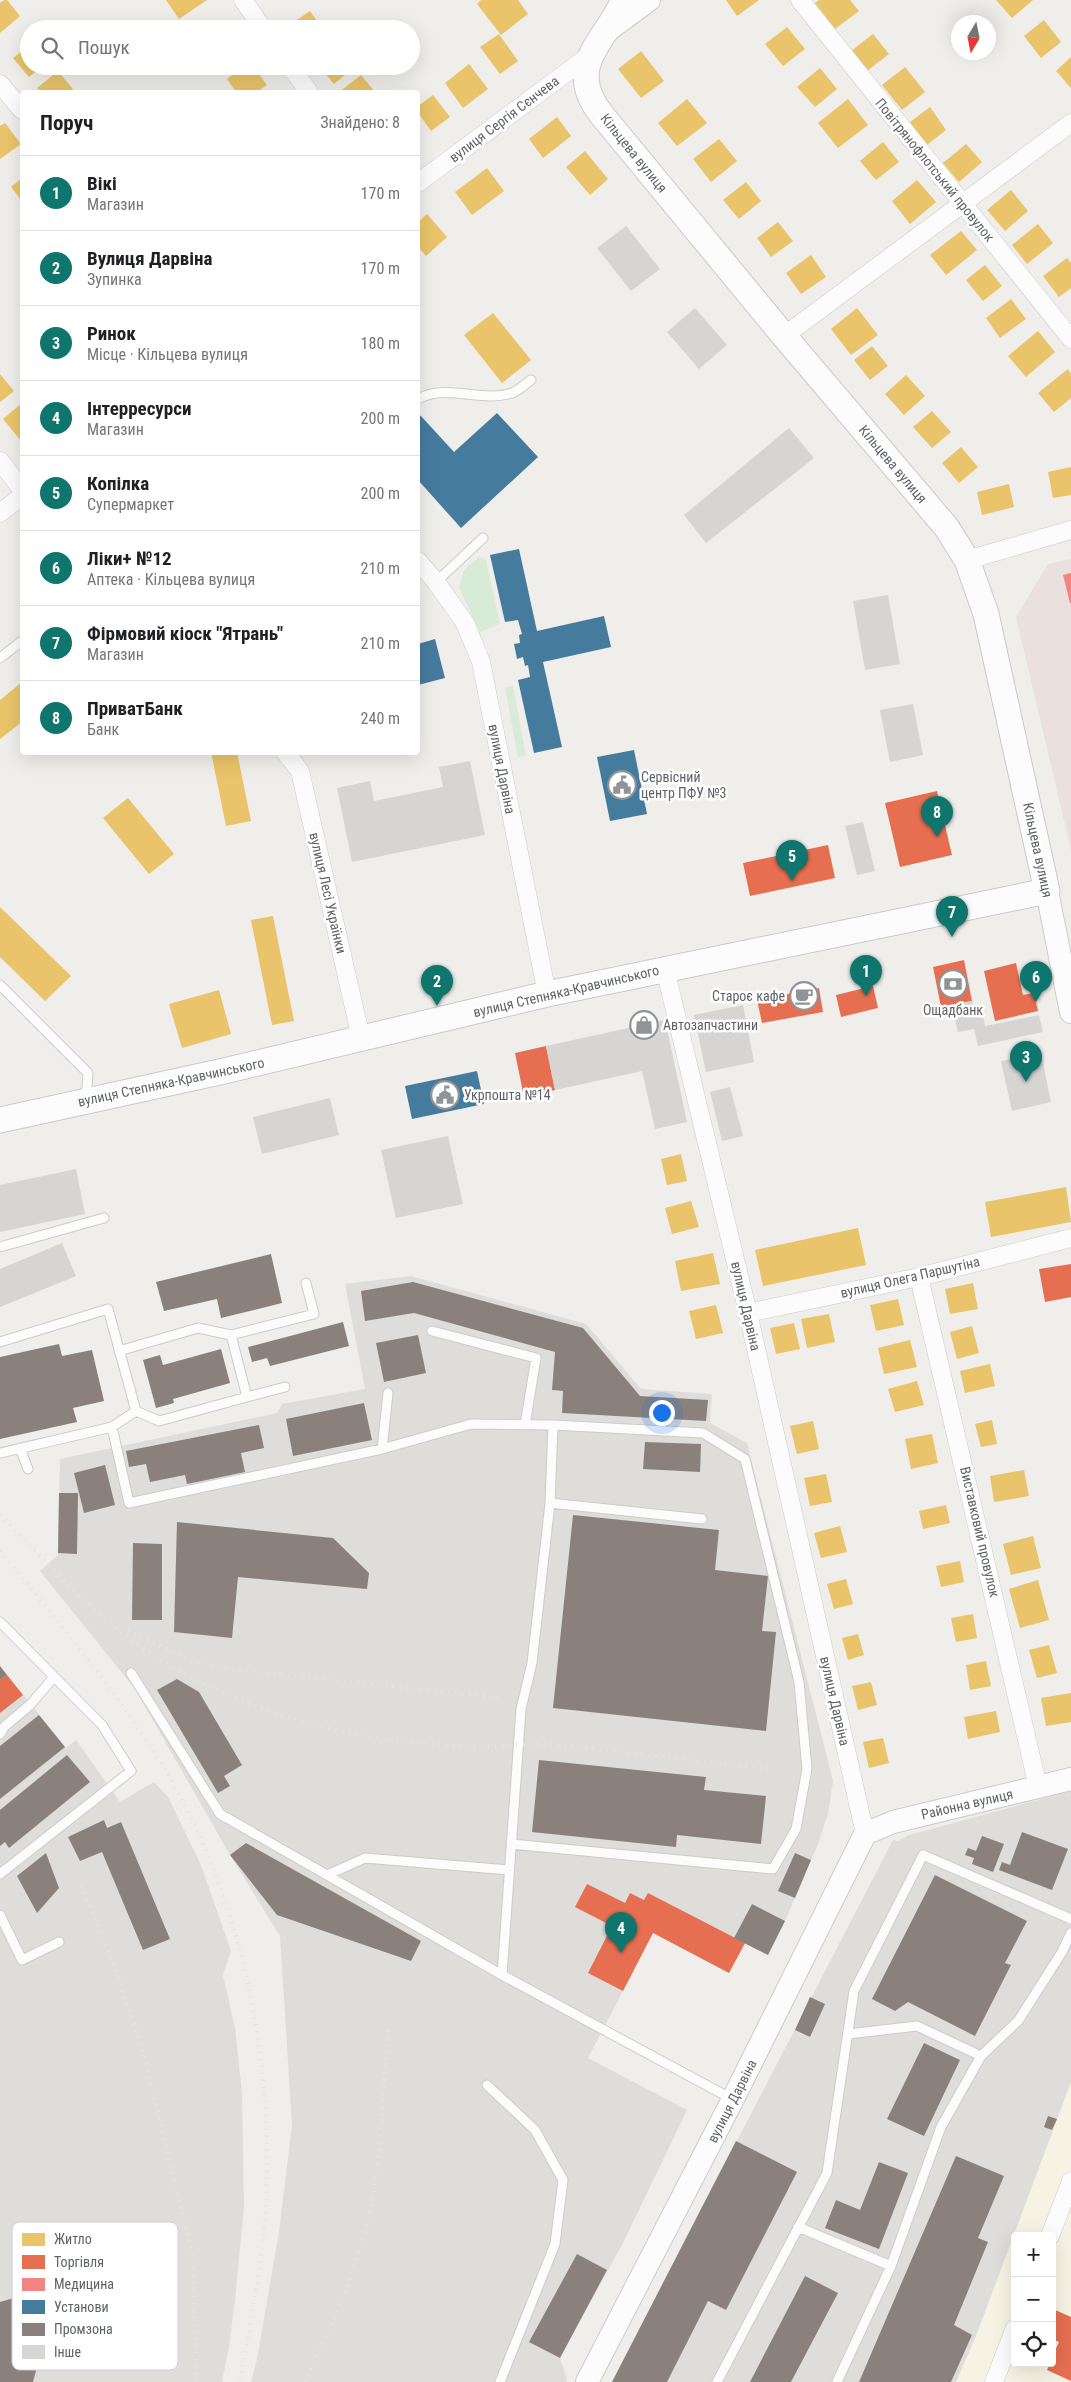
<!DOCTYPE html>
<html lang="uk">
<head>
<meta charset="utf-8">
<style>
  :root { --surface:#fff; --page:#f2f2f2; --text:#202124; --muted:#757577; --line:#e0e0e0; --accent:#0f766e }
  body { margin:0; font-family:"Roboto Condensed",sans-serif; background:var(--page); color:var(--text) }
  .controls { position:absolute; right:15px; bottom:15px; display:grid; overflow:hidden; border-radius:5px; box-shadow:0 5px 20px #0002 }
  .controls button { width:45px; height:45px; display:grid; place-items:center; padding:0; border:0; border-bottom:1px solid var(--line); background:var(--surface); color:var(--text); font:25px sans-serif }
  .compass { position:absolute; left:951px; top:15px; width:45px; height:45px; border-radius:50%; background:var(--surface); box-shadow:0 5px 20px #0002; rotate:190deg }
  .you { position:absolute; left:661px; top:1412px; width:18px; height:18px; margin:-12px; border:4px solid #fff; border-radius:50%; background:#1a73e8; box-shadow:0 0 0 8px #1a73e833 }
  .badge { display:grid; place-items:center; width:32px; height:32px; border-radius:50%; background:var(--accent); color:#fff; font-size:16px; font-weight:700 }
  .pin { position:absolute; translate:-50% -41px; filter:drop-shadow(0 1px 2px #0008) }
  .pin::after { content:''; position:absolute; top:26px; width:18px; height:15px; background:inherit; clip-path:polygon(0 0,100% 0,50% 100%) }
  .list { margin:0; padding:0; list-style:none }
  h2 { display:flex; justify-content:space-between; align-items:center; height:65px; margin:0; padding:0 20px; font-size:21px }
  h2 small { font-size:16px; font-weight:400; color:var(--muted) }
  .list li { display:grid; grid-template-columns:32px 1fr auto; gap:15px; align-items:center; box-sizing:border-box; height:75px; padding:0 20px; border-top:1px solid var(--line) }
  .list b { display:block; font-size:19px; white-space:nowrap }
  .list p { margin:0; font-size:16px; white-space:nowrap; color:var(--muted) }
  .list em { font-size:16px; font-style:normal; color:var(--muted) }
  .icon { flex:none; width:28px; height:28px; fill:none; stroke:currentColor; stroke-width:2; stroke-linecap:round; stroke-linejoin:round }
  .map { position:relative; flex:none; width:1071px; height:2382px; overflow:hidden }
  .search { position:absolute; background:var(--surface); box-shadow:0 5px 20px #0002; left:20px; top:20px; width:400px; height:55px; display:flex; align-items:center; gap:12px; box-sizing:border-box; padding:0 18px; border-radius:28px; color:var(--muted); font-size:19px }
  .panel { position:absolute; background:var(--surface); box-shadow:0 5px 20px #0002; left:20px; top:90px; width:400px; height:665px; border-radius:5px }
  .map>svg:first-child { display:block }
</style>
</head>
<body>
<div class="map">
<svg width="1071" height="2382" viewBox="0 0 1071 2382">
  <rect width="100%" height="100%" fill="#efeeea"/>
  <path fill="#f7f3e4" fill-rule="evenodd" d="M1071,2082V2382H956L976,2336ZM1015,2236H1052V2363H1015Z"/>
  <path fill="#dfddda" d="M411,1276L586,1324L641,1389L712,1394L710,1423L747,1443L833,1781L828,1814L818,1844L785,1921L768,1955L745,1943L729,1973L653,1933L588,2058L687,2110L624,2241L560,2358L567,2379L566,2382H251L257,2359L279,2232L292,2125L280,1936L230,1855L135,1689L40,1571L58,1555L60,1459L277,1413L282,1404L365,1389L345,1284Z
    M0,1666L66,1748L76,1740L120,1802L154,1782L168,1797L201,1865L231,1951L223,1975L235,2028L242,2093L244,2207L235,2300L229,2347L222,2382H0Z
    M1071,1791V2082L976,2336L956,2382H612L893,1840L898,1841L909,1835Z"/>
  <path fill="#eae0de" d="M1071,559V850L1016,617L1048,564Z"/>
  <path fill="#d8ebd6" d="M479,557L486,560L500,624L480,632L459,588L464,570Z
    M513,686L526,756L518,757L505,687Z"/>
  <path fill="#e9c46a" d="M4,0H7L20,16L0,33V3Z
    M166,0H207L179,19Z
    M481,0H518L528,14L501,35L477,4Z
    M726,0H759L737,16Z
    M819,0H850L859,11L835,29L815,3Z
    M996,0H1033L1012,18Z
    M310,11L323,29H290L288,26Z
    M1044,20L1061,42L1041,58L1024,36Z
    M220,21L226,29H210Z
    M787,27L805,49L783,66L765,44Z
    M499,34L518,61L500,74L480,47Z
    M873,34L889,54L867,71L851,51Z
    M29,46V66H43L29,77L13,58Z
    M641,51L664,81L641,98L618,69Z
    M1071,57V88L1056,71Z
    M469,64L488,89L463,108L445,83Z
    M244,66H253L267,85L257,92H236L227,79Z
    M319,66H356L334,84Z
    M905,67L925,92L902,110L882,85Z
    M820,68L837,89L815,107L797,87Z
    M58,71L73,89L69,92H41L37,88Z
    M361,75L375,92H339Z
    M433,95L450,117L431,131L418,113V106Z
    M687,99L707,123L677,146L658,123Z
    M848,99L868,125L838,148L818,123Z
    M930,107L946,130L927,145L910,122Z
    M557,117L571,136L543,158L529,139Z
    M5,123L21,144L0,159V126Z
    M719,139L737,161L711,182L693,159Z
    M883,142L899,162L876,180L860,161Z
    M966,144L982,162L959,182L943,163Z
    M585,151L608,179L590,195L566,167Z
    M487,168L504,191L472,215L455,192Z
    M22,178V201L11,187Z
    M917,180L936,202L910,224L892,201Z
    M746,182L761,201L739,219L723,200Z
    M1011,190L1028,211L1005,231L987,210Z
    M427,214L447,237L426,256L418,247V222Z
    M778,222L793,241L771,257L757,238Z
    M1038,224L1053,243L1027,264L1012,245Z
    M961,231L977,250L946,275L930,255Z
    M811,255L826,277L801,294L786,273Z
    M1067,258L1071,263V288L1059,297L1043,276Z
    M985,265L1002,286L983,301L966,280Z
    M1011,299L1026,319L1000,338L986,318Z
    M857,308L878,335L851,355L831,329Z
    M493,313L531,360L502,383L464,335Z
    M1038,331L1055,352L1026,377L1008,356Z
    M872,346L888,366L870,380L854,360Z
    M1068,369L1071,374V398L1054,412L1038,393Z
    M0,374L14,391L0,402Z
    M906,375L925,396L904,415L885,394Z
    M22,403V442L3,419Z
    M932,411L951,432L932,448L913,427Z
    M961,447L978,467L959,483L942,463Z
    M1071,467V495L1053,498L1048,472Z
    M1009,484L1014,507L982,515L977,492Z
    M22,682V722L0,739V700Z
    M211,752H237L251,821L226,826Z
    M128,798L174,854L149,874L103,818Z
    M0,907L71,976L45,1001L0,957Z
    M273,916L294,1021L272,1025L251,920Z
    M219,990L231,1034L182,1048L169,1004Z
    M681,1154L687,1181L667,1185L661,1159Z
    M1066,1187L1071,1222L991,1237L985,1202Z
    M691,1201L699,1227L672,1234L665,1208Z
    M858,1228L866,1265L763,1286L755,1250Z
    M713,1253L720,1284L681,1291L675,1261Z
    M973,1283L978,1309L950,1314L945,1289Z
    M898,1299L904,1325L876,1331L870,1305Z
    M716,1305L723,1333L696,1339L689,1311Z
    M829,1314L835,1342L807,1348L801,1319Z
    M794,1323L800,1349L776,1354L770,1328Z
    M972,1326L979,1353L957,1359L950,1332Z
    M910,1340L917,1367L884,1374L878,1348Z
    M990,1364L995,1386L965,1393L960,1371Z
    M917,1381L924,1405L895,1412L888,1389Z
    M992,1420L997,1444L981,1447L975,1424Z
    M813,1421L819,1449L797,1454L790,1426Z
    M932,1434L938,1463L911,1469L905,1439Z
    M1024,1470L1029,1496L994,1502L990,1476Z
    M826,1474L832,1502L810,1506L804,1478Z
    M946,1505L950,1523L923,1529L919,1511Z
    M840,1526L847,1552L821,1558L814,1533Z
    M1033,1536L1041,1568L1011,1575L1003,1544Z
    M960,1561L964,1582L941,1587L936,1566Z
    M846,1579L853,1604L834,1609L827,1584Z
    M1038,1580L1049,1620L1020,1628L1009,1589Z
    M973,1614L977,1638L956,1642L951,1618Z
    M858,1634L864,1655L848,1660L842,1638Z
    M1049,1645L1057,1673L1037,1678L1029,1650Z
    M986,1661L991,1686L970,1690L966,1665Z
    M871,1682L877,1705L858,1710L852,1686Z
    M1071,1693V1722L1046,1726L1041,1698Z
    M996,1711L1000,1732L968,1739L964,1717Z
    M883,1738L889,1763L869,1768L863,1742Z"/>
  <path fill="#e76f51" d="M937,791L952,855L900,867L885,803Z
    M828,845L835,878L750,896L743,863Z
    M964,960L972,1001L941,1007L933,967Z
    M1016,963L1023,995L1034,993L1038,1011L995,1021L984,971Z
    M873,986L878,1008L841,1017L836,995Z
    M819,988L823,1012L762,1023L757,1000Z
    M546,1046L555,1090L524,1097L515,1053Z
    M1071,1264V1297L1045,1302L1039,1269Z
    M7,1675L23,1695L0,1713V1680Z
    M587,1884L625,1903L630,1893L644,1900L648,1893L745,1943L729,1973L653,1933L623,1991L588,1973L612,1926L575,1907Z
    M1053,2309L1071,2317V2381L1047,2370L1050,2363H1052V2357L1059,2342L1052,2339Z"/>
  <path fill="#f28482" d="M1071,573V603H1070L1063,575Z"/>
  <path fill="#457b9d" d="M497,413L538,457L461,528L418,480V417L420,415L454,452Z
    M519,549L537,631L604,616L611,647L543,662L562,747L534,753L518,680L530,677L528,665L525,666L523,657L517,659L514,644L520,643L519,635L522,634L518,620L505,622L490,555Z
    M435,639L445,678L418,685V644Z
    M634,750L647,814L610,821L597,757Z
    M477,1071L484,1104L412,1119L405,1086Z"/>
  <path fill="#8a817c" d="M271,1254L282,1303L221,1318L217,1299L164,1311L156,1282Z
    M413,1282L583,1328L640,1396L708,1400L706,1421L562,1413L563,1391L552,1390L555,1352L414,1313L365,1321L361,1291Z
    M343,1322L349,1346L270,1366L267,1358L252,1362L248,1347Z
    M418,1335L426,1373L384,1382L376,1343Z
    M59,1344L62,1356L92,1350L104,1401L73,1408L77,1422L0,1439V1357Z
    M221,1349L230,1383L173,1399L174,1403L156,1408L143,1360L160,1355L163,1365Z
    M364,1403L372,1440L293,1456L286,1419Z
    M259,1425L264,1448L241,1453L245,1472L187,1484L185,1475L150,1482L146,1464L129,1467L126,1451Z
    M645,1442L701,1444L700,1472L643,1469Z
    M105,1465L115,1505L84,1513L74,1473Z
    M59,1493H78L77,1554L58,1553Z
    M573,1515L719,1530L715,1570L768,1576L762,1631L776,1632L766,1731L553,1708Z
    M177,1522L333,1538L369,1573L367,1589L238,1577L232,1638L174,1632Z
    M133,1543L162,1544V1620H132Z
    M0,1666L7,1675L0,1680Z
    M177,1679L199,1692L242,1765L224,1776L230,1786L218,1793L157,1690Z
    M39,1715L65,1747L0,1799V1746Z
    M67,1755L90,1782L9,1848L5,1842L0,1846V1810Z
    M539,1760L706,1777L704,1790L766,1796L761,1844L677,1835L676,1847L532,1832Z
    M104,1820L107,1828L121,1822L170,1939L143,1950L102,1852L80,1861L68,1837Z
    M1022,1832L1068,1849L1052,1890L999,1870L1002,1862L1010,1865Z
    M982,1836L1004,1844L993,1872L972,1864L974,1858L965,1855L968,1848L976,1851Z
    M246,1843L421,1941L411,1961L277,1915L230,1855Z
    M46,1853L59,1888L37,1913L17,1876Z
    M795,1853L811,1860L795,1898L778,1891Z
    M935,1875L1027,1921L1005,1963L1011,1965L975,2036L908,2002L895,2011L872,1999Z
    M752,1904L785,1921L768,1955L734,1938Z
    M810,1997L825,2004L810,2037L795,2030Z
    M924,2043L960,2060L924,2136L887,2119Z
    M1048,2116L1057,2119L1052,2130L1044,2127Z
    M736,2141L797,2172L726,2310L708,2301L667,2382H612Z
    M956,2156L1004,2176L978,2238L988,2242L954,2325L972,2335L951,2382H859Z
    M879,2162L908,2173L879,2249L825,2228L836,2200L860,2210Z
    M577,2254L607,2270L560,2358L529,2342Z
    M134,2263L141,2289L51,2314L33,2382H0V2302Z
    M805,2276L838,2293L791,2382H750Z"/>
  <path fill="#d6d5d3" d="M626,226L660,269L631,291L597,248Z
    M695,308L727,345L699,369L667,332Z
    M789,428L814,458L706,543L684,515Z
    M888,595L900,664L865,670L853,601Z
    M913,704L923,755L890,762L880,710Z
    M470,761L485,835L352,862L337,788L370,781L374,801L443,787L439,767Z
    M863,822L875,871L857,875L845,826Z
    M972,1001L974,1007L981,1005L985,1026L1039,1015L1043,1032L978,1046L974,1029L958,1032L953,1011L957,1010L955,1004Z
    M743,1005L754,1062L706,1072L694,1015Z
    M665,1020L687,1122L655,1129L642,1071L555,1090L546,1046Z
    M1041,1053L1051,1102L1012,1111L1001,1061Z
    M730,1087L743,1136L722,1141L710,1092Z
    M330,1098L339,1135L262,1154L253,1117Z
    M448,1136L463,1204L396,1218L381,1150Z
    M76,1169L85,1214L0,1232V1185Z
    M62,1243L76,1276L0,1307V1269Z"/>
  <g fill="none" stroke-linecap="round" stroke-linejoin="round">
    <defs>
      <path id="service" d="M418,399C447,383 481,403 512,393C518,391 525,384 531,380
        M436,582L483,538
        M0,658L22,641
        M0,985L88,1073L86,1100
        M0,1247L104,1218
        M432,1331L536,1358L525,1425
        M231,1335L314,1314L306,1283
        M0,1342L108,1309L136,1411L112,1427L0,1453
        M119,1351L198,1328L231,1335L247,1397L159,1421L136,1411
        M247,1397L285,1387
        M112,1427L129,1503L382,1449L471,1424L553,1425L550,1503L532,1663L521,1709L502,1975L732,2099
        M20,1448L28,1469
        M382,1449L388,1393
        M550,1503L702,1519
        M0,1622L102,1725L131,1771L0,1874
        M131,1673L220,1814L502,1975
        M0,1734L5,1726L31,1704L54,1677
        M511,1844L773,1869L796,1829L807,1769L799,1682L745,1459L703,1433L553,1425
        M327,1875L365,1858L509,1870
        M0,1915L22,1960L59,1942
        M848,2034L917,2026L981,2056
        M487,2085L535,2130L563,2180L555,2244L500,2382
        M798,2227L891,2266
        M717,2382L827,2173L854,1991L923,1855L1071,1919
        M837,2382L891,2266L941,2127L981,2056L1018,2021L1062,1952L1071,1933"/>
      <path id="minor" d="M243,0L263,29
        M800,0L1071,339
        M290,66L309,92
        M0,84L22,110
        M418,183L590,55
        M784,336L1071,123
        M0,461L22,490
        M0,513L22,496
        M967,560L1071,530
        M418,561L436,582L465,623L481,662L547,994
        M285,752L300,771L361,1038
        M665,969L748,1313L865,1834
        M919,1277L1038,1787
        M748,1313L919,1277L1071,1238
        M1050,2236L1071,2181
        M994,2382L1015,2328"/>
      <path id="tertiary" d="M607,31L649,0
        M1047,891L1071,1012
        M587,2382L733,2099L865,1834L893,1822L1071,1779"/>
      <path id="secondary" d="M0,1120L224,1071L547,994L1047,891L986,614L967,560L947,528L784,336L601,114C564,66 605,42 624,0"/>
    </defs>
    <use href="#service" stroke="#cbcccc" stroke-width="11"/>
    <use href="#minor" stroke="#cbcccc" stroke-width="19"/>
    <use href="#tertiary" stroke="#cbcccc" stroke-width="24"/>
    <use href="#secondary" stroke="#cacacb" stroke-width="27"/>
    <use href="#service" stroke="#fdfcfc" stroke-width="9"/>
    <use href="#minor" stroke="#fdfcfc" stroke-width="18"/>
    <use href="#tertiary" stroke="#fdfcfc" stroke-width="22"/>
    <use href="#secondary" stroke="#fdfcfc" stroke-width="25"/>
    <path stroke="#e4e4e4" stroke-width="4" stroke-dasharray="1 6" stroke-linecap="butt" d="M0,1515C44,1558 85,1607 135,1643C239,1715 350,1742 475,1747C496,1748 517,1743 538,1744C616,1749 693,1761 770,1769
      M0,1551C60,1624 121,1696 169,1777C237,1891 268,2039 267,2170C267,2241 252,2312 240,2382
      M128,1631L193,1661L231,1669L504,1698
      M82,1886L113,1962L143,2050L192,2255L197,2382
      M305,2382L343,2300L372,2207L381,2132L388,2026"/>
  </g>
  <defs>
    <symbol id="civic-ring" viewBox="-11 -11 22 22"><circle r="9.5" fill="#fff" stroke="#919496" stroke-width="1.5"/><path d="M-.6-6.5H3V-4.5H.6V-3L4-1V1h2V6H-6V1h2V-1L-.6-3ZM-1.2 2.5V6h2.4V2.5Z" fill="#919496"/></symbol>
    <symbol id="bank-ring" viewBox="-11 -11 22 22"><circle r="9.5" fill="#fff" stroke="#919496" stroke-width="1.5"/><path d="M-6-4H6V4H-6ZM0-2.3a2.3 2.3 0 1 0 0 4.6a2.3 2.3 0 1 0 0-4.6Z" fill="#919496"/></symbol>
    <symbol id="cafe-ring" viewBox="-11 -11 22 22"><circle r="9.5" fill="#fff" stroke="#919496" stroke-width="1.5"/><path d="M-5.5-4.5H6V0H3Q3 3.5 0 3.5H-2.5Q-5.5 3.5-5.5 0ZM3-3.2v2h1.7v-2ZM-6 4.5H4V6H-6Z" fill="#919496"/></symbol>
    <symbol id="shop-ring" viewBox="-11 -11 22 22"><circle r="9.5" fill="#fff" stroke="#919496" stroke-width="1.5"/><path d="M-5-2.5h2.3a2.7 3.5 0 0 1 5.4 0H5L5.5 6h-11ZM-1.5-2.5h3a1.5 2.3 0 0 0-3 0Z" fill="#919496"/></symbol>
  </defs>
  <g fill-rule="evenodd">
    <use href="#civic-ring" x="606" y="769" width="32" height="32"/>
    <use href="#bank-ring" x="937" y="968" width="32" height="32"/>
    <use href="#cafe-ring" x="788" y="980" width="32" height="32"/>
    <use href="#shop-ring" x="628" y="1009" width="32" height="32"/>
    <use href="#civic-ring" x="429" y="1079" width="32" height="32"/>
  </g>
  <g text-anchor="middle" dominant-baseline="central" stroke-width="5" stroke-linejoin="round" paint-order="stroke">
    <g font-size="14" fill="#5f6368" stroke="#fff">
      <text transform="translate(504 119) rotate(-37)">вулиця Сергія Сєнчева</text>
      <text transform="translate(634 153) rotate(51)">Кільцева вулиця</text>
      <text transform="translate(935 170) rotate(51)">Повітрянофлотський провулок</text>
      <text transform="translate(893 464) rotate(50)">Кільцева вулиця</text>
      <text transform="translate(502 769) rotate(79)">вулиця Дарвіна</text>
      <text transform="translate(1038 850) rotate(78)">Кільцева вулиця</text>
      <text transform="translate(328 893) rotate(77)">вулиця Лесі Українки</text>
      <text transform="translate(566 991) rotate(-13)">вулиця Степняка-Кравчинського</text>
      <text transform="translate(171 1082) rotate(-12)">вулиця Степняка-Кравчинського</text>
      <text transform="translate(910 1277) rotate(-13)">вулиця Олега Паршутіна</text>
      <text transform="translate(746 1306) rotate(77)">вулиця Дарвіна</text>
      <text transform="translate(980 1532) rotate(77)">Виставковий провулок</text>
      <text transform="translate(835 1701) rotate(77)">вулиця Дарвіна</text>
      <text transform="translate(967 1804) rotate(-13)">Районна вулиця</text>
      <text transform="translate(732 2101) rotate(-63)">вулиця Дарвіна</text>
    </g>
    <g font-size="14" fill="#5f6368" stroke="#fff" text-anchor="start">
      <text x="641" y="777">Сервісний<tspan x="641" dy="16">центр ПФУ №3</tspan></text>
      <text x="785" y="996" text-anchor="end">Староє кафе</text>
      <text x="953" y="1010" text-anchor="middle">Ощадбанк</text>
      <text x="663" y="1025">Автозапчастини</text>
      <text x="464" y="1095">Укрпошта №14</text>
    </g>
  </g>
  <rect x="12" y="2222" width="166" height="148" rx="8" fill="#fff" stroke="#cfd0d2" stroke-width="1"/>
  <rect x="22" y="2233" width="23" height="13" fill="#e9c46a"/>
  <rect x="22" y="2255" width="23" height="14" fill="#e76f51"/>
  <rect x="22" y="2278" width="23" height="13" fill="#f28482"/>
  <rect x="22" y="2300" width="23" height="14" fill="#457b9d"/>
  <rect x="22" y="2323" width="23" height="13" fill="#8a817c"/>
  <rect x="22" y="2345" width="23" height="14" fill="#d6d5d3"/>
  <g font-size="14" fill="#5f6368">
    <text x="54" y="2244">Житло</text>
    <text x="54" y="2267">Торгівля</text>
    <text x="54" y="2289">Медицина</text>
    <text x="54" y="2312">Установи</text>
    <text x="54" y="2334">Промзона</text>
    <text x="54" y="2357">Інше</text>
  </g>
</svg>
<div class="controls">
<button>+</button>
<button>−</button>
<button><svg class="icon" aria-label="locate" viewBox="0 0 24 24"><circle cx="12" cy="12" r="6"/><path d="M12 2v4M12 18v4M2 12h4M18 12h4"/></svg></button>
</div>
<svg class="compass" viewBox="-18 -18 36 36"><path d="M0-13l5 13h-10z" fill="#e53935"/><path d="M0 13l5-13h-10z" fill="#757577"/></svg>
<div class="you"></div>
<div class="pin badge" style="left:866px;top:996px">1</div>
<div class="pin badge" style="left:437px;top:1006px">2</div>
<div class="pin badge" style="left:1026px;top:1082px">3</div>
<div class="pin badge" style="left:621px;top:1953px">4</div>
<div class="pin badge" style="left:792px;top:881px">5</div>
<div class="pin badge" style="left:1036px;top:1002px">6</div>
<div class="pin badge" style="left:952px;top:937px">7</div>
<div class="pin badge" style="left:937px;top:837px">8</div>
<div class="search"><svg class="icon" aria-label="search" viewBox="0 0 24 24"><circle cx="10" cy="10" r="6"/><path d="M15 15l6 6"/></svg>Пошук</div>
<section class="panel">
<h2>Поруч<small>Знайдено: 8</small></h2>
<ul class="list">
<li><span class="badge">1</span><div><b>Вікі</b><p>Магазин</p></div><em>170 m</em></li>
<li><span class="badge">2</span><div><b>Вулиця Дарвіна</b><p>Зупинка</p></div><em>170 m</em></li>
<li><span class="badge">3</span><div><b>Ринок</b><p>Місце · Кільцева вулиця</p></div><em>180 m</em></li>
<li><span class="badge">4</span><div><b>Інтерресурси</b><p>Магазин</p></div><em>200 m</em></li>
<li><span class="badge">5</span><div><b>Копілка</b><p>Супермаркет</p></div><em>200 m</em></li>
<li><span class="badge">6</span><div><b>Ліки+ №12</b><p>Аптека · Кільцева вулиця</p></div><em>210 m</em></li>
<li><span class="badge">7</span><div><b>Фірмовий кіоск &quot;Ятрань&quot;</b><p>Магазин</p></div><em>210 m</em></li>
<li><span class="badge">8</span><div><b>ПриватБанк</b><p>Банк</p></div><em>240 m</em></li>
</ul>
</section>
</div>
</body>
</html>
